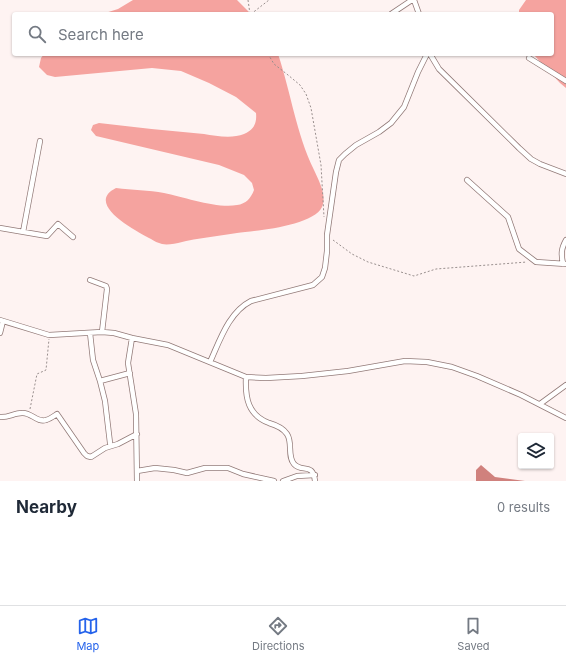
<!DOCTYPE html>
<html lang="en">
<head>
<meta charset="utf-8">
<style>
  :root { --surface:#fff; --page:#f2f2f3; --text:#1f2937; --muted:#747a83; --line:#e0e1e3; --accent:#2563eb }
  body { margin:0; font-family:Inter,sans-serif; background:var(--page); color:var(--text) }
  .controls { position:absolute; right:12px; bottom:12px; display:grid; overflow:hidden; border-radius:4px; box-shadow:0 1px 3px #0004 }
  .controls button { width:36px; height:36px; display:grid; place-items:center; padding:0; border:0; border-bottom:1px solid var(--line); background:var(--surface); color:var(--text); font:20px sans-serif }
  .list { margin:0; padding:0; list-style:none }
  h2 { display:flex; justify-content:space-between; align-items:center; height:52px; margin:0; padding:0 16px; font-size:17px }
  h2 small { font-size:13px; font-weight:400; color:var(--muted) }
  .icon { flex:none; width:22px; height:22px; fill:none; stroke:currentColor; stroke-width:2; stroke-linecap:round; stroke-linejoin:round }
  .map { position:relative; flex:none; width:566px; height:481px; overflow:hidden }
  .search { position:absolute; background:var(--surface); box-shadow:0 1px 3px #0004; left:12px; right:12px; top:12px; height:44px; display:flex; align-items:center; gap:10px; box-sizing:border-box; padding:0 14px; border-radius:4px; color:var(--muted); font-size:15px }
  .sheet { height:124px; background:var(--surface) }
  nav { display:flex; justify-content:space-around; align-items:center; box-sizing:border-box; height:56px; border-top:1px solid var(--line); background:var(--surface); font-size:11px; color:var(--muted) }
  nav a { display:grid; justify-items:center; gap:2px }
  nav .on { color:var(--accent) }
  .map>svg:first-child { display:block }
</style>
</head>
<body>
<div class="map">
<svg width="566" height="481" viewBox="0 0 566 481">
  <rect width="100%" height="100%" fill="#fef3f2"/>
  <path fill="#f5a39f" d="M133,0H237L251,14H102L118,9Z
    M526,0H566V88L560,83L533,54H552V14H519V10Z
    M44,54H278C291,93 296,133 314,170C319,181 327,195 322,207C313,226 255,231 237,233C224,235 210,237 197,239C187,240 172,246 162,244C158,243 154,241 151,239C136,231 84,204 116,188C132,190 149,190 164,193C184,197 218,209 237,205C246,204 251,198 254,190L252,183L244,175L219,165L96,136L91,130L93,125L99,123C134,127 169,131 204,134C216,136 232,139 244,134C254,130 257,123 256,113L236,97L209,83L181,71L152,68L55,77L47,75L39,67L41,58Z"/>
  <path fill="#d0817d" d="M481,465L495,477L525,481H476V470Z"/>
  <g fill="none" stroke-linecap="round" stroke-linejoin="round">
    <defs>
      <path id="minor" d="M414,0L419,14
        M391,14L412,0
        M430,54L439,69L519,148L531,159L540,164L566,174
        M529,58L566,81
        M467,180L508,217L519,249L536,262L566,264
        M0,228L47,236L58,224L73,237
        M23,232L40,141
        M563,264C561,254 561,249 566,240
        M90,280L106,286L107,289L102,332
        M0,320L49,335L102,332L114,333L132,338L168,345L246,377L266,378L302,376L348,371L405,361L427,362L452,367L477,376L521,395L566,418
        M0,333L3,321
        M90,333L93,360L100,381L105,401L110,443L111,446
        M132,338L128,363L136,414L137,481
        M210,362C220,340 229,312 251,301L313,285L322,277L325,268L327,251V235L336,172L339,160L345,154L356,145L379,132L391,123L404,107L418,72L427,54
        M246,377C245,398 248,415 269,423C276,425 283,428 287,434C293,443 287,456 294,464C302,473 313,462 315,481
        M100,381L130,373
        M540,404L566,385
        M0,417C8,418 14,413 22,413C31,412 37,423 46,420C50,419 54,416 57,414L84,453L87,456L91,457L105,448L118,444L137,434
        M137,471L155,468L174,470L187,473L205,468H228L243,474L274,481
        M283,481L297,476L315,475"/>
    </defs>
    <use href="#minor" stroke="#927a78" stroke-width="6"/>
    <path stroke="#998f8e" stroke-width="1" stroke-dasharray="2 2" stroke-linecap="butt" d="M248,0L250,14
      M251,14L269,0
      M268,54L274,64L288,75L300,85L306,94L311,108L321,165L324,217
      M333,240L352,254L368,262L414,276L436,269L527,262
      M30,409L37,374L46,370L49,339"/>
    <use href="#minor" stroke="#fff" stroke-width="4.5"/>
  </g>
</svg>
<div class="controls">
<button><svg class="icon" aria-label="layers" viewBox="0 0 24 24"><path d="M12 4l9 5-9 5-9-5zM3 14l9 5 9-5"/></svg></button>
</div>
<div class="search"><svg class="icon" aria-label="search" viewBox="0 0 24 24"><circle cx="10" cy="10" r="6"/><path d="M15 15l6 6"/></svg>Search here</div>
</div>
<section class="sheet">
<h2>Nearby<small>0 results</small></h2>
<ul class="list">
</ul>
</section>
<nav>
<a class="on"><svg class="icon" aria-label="map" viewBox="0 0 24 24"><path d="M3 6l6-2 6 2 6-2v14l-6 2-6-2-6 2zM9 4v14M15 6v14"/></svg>Map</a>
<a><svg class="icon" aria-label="directions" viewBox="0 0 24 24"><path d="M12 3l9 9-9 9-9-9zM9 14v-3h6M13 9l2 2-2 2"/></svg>Directions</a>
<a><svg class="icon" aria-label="saved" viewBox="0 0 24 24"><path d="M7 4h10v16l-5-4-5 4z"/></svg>Saved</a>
</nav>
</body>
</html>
